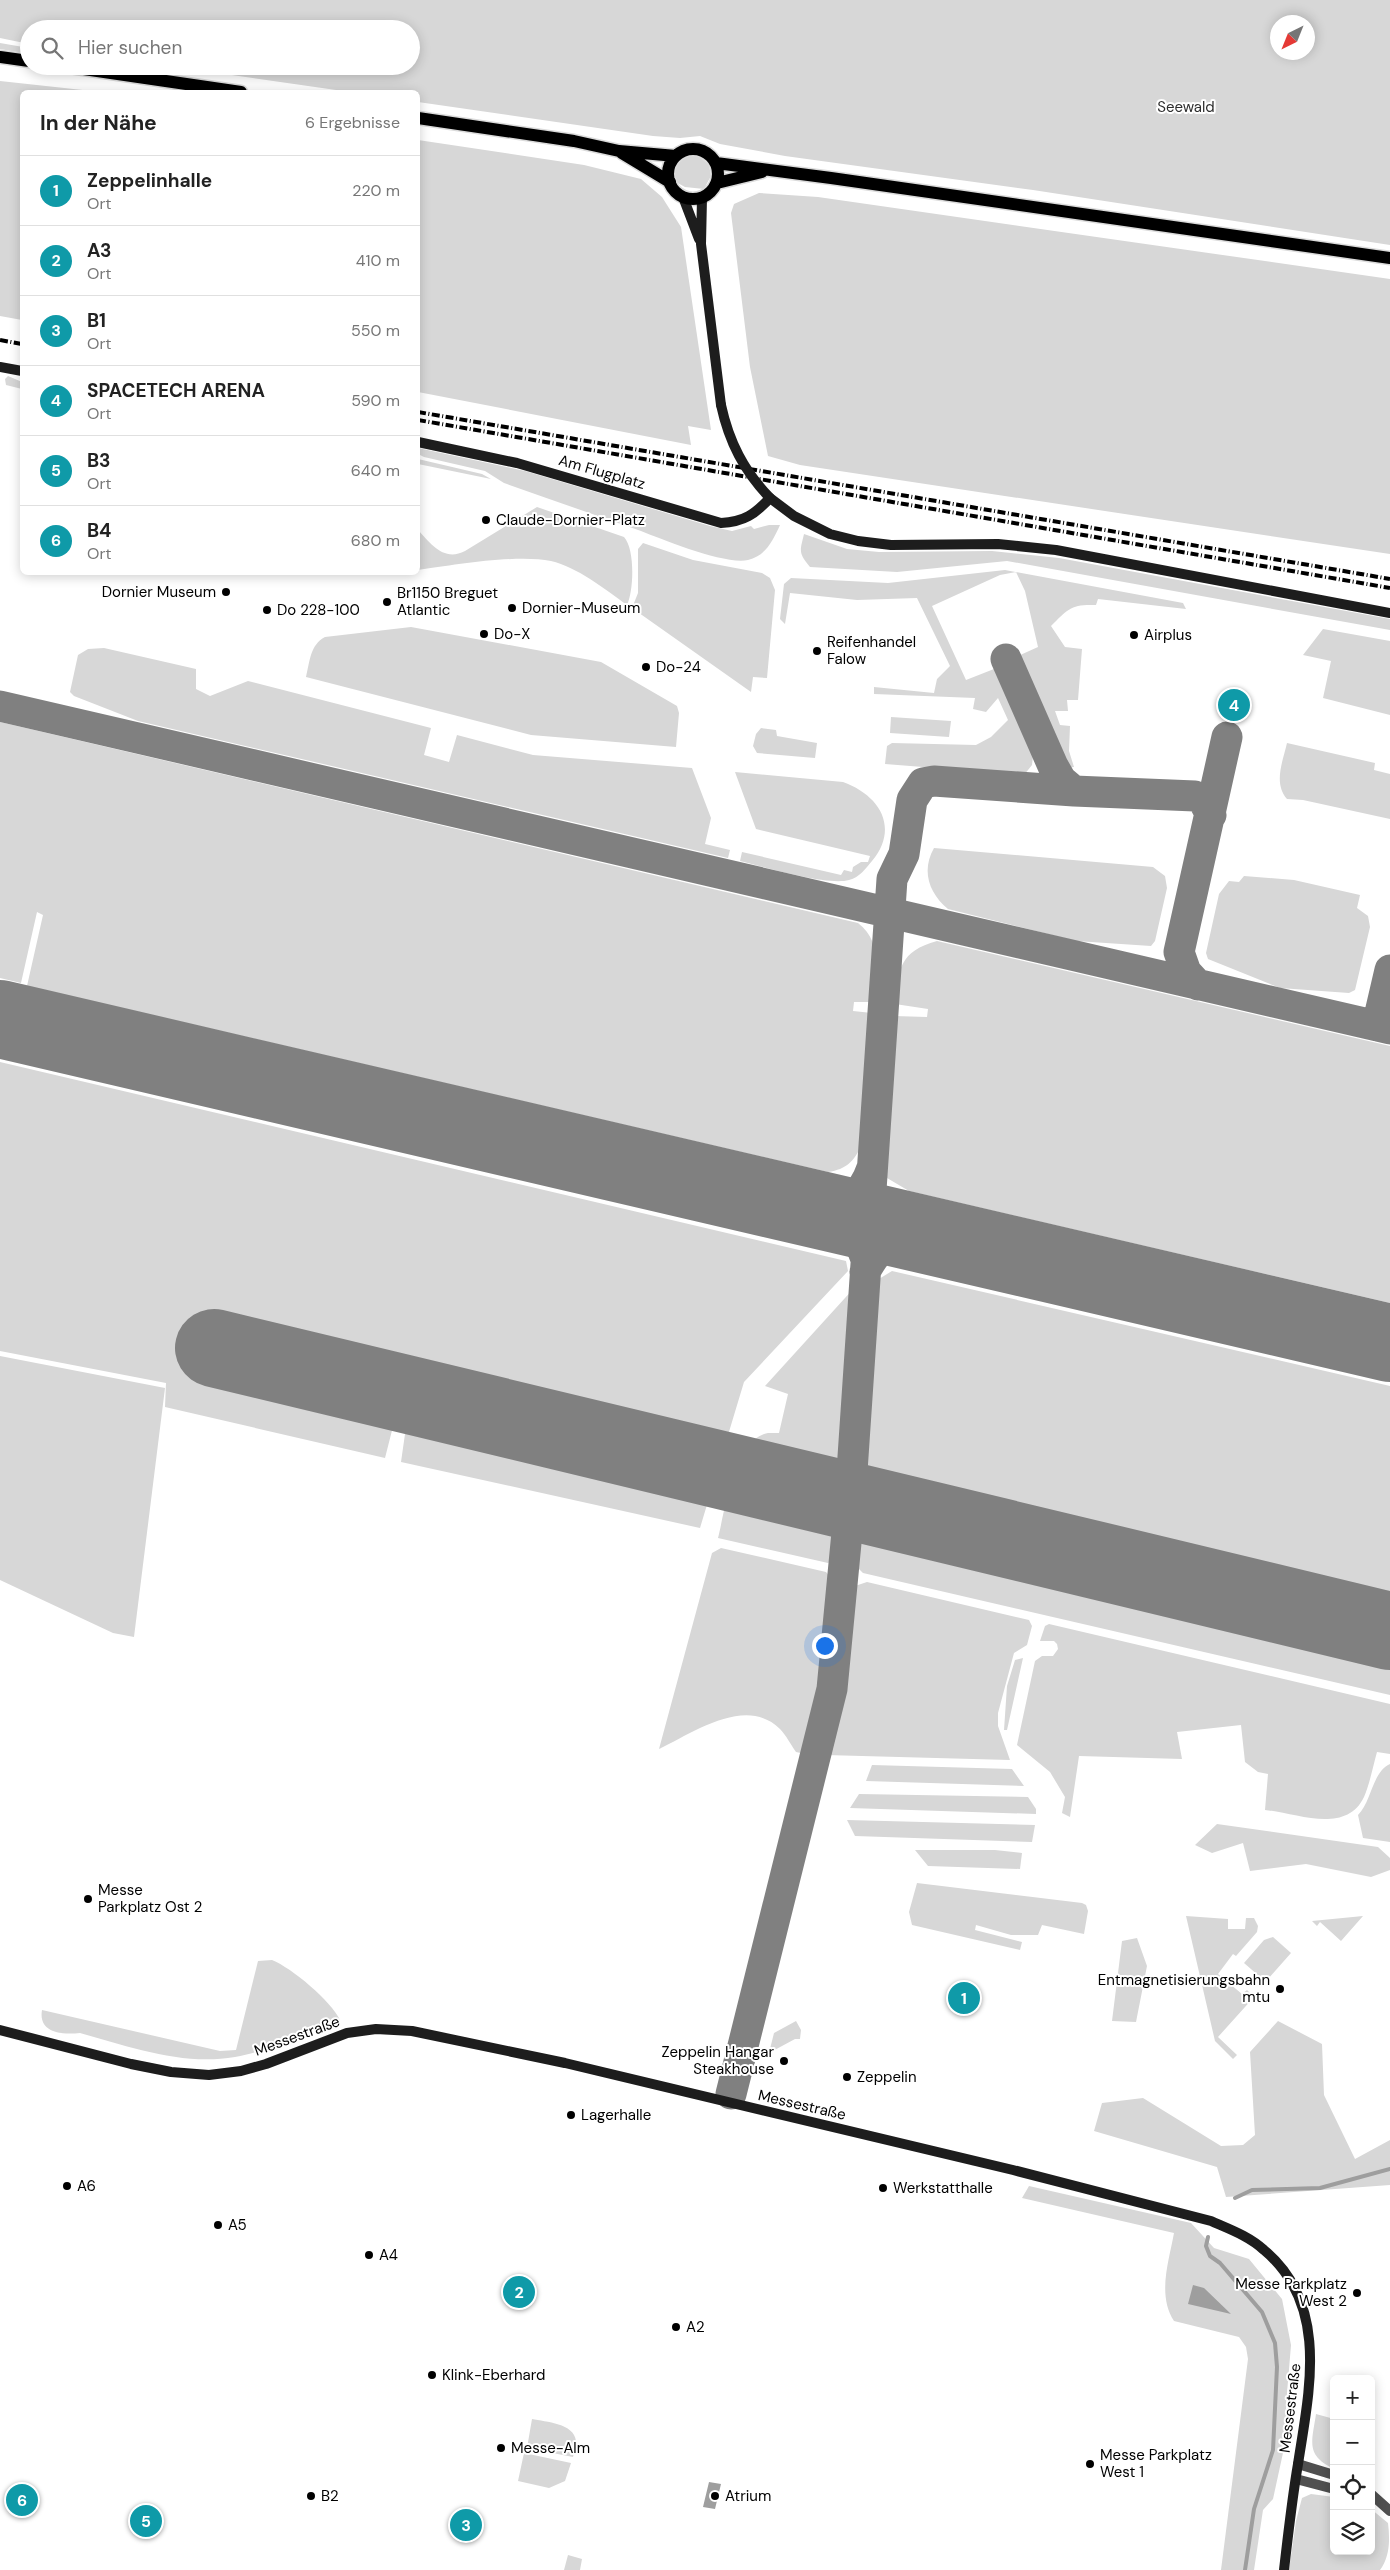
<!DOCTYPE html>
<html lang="de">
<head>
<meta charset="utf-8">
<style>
  :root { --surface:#fff; --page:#f2f2f2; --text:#222; --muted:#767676; --line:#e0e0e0; --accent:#2563eb }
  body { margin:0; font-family:"DM Sans",sans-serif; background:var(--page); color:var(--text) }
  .controls { position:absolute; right:15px; bottom:15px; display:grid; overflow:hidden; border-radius:8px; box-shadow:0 2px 12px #0003 }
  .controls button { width:45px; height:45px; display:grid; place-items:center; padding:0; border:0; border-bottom:1px solid var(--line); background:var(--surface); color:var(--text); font:25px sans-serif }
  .compass { position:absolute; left:1270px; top:15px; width:45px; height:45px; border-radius:50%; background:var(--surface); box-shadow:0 2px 12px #0003; rotate:223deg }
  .you { position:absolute; left:824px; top:1645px; width:18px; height:18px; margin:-12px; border:4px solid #fff; border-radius:50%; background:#1a73e8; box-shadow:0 0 0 8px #1a73e833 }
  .badge { display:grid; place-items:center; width:32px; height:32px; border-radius:50%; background:var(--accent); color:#fff; font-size:16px; font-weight:700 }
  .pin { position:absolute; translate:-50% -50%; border:2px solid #fff; box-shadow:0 1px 5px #0006 }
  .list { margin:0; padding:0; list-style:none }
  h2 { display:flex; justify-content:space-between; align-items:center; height:65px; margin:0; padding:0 20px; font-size:21px }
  h2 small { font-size:16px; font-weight:400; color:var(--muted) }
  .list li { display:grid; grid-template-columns:32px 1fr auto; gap:15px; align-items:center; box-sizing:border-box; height:70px; padding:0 20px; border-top:1px solid var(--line) }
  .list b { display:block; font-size:19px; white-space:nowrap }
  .list p { margin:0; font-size:16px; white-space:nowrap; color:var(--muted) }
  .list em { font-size:16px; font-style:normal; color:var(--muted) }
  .icon { flex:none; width:28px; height:28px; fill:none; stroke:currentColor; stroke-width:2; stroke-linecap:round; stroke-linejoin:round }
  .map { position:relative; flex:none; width:1390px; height:2570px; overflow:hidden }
  .search { position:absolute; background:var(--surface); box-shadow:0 2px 12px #0003; left:20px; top:20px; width:400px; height:55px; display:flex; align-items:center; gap:12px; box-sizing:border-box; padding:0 18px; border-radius:28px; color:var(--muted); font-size:19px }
  .panel { position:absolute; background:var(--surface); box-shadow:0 2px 12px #0003; left:20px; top:90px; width:400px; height:485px; border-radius:8px }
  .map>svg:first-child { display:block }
</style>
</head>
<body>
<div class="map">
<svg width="1390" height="2570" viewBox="0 0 1390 2570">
  <rect width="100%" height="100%" fill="#fff"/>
  <path fill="#d7d7d7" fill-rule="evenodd" d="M0,0H1390V245L1033,190L785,156L720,144L700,136L680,138L653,136L418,102V92H350L170,66H411V29H29V44L0,38ZM1308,22V52H1278V22Z
    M0,43L29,48V54L0,49Z
    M0,81L101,92H22V320L0,316Z
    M418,140L584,165L641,179L662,197L681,227L711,430L688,426L691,445L418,392Z
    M687,155L699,156L709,165L711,176L704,189L685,187L674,181C673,168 675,160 687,155Z
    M759,193L818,197L1390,279V554L800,465L768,456L750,367L731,213L734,204Z
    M8,376L22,382V389L6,385L5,379Z
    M418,448L525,471L710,526L732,531L751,526L754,529L769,525H780C773,540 766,556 748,560C725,565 664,540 641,531C595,515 549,499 504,483L485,471L424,457L418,454Z
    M418,459L482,474L491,479L418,464Z
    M537,507L624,537C635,549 634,590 627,605C605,589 577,567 551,561C517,554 453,565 418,570V530C431,544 444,562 465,551Z
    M804,534L847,549L879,552L992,551L1059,558L1390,619V630L1007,561L897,572L810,567C798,553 800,551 804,534Z
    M643,543L693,560L762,573L770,578L775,590L767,678L753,677L751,692L632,608L638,593V549Z
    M1005,570L1183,603L1186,609L1098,599L1096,605C1071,604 1068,609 1051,626L1065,647L1082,649L1078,700H1067L1068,711H1055L1060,725L1070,726L1069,751L1074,767L1067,768L1018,656L1038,647L1025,591L1016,572L1000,575L932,606L966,680L994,669L1033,756L1032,765L1024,775L885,764L887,746L892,743L976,745L991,737L1008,720L998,698L986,712L973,709L975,698L874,694V687L934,693L937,679L950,666L917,598L857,600L790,593L785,624L780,619L784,584L791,578L888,583Z
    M411,627L601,662L677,706L679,713L676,747L531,735L306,677C310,661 310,645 325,637Z
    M1323,629L1390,641V715L1323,698L1331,661L1303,655Z
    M104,648L196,669V689L210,696L248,681L431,728L424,755L449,762L457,735L533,755L692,768L711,818L705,844L730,850L728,858L138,721L74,696L70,692L78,655L88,649Z
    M891,717L951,721L949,737L890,733Z
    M0,722L858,923C884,943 875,974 872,1002H854L853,1011L872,1013L862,1145C853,1162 847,1169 828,1172L27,986L43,915L37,912L21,983L0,978Z
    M761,728L776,730L777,736L817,743L815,758L757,753L753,746L756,734Z
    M1287,743L1375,763L1374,770L1390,774V819L1303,800L1287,799C1273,783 1283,761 1287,743Z
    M735,772L843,782C879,795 900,827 872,861C865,869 860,877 849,880C827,886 765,867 740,861L742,852L841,875L844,870L852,872L853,867L861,862H868L870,856L756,829Z
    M934,848L1153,867L1165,876L1167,888L1155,941L1151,946L1076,941L948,909C929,893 921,871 934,848Z
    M1244,876L1294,880L1360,895L1357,908L1368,916L1370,927L1355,990L1349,993L1280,988L1208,959L1206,953L1219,894L1229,881L1239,882Z
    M937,941L1390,1046V1303L909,1191L887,1178L884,1160L894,1016L927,1017L928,1009L895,1004C898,969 900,951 937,941Z
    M0,1062L846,1261L848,1271L744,1382L700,1528L401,1462L411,1392L402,1391L385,1458L165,1407L166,1383L0,1351Z
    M892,1271L1390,1386V1695L863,1573L852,1562L874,1282Z
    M855,1287L836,1559L828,1563L718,1538C725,1511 734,1439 768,1433C771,1433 776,1433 779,1433L788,1394L765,1386Z
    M0,1356L165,1388L134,1637L113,1633L0,1580Z
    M721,1548L826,1572L836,1584C833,1642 824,1698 810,1755L796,1752C791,1745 786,1735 780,1729C746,1695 693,1733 659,1749L712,1553Z
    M867,1582L1029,1620L1032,1626L1027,1645L1014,1653L998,1713V1726L1010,1760L825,1755L838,1691L849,1594L852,1587Z
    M1049,1624L1390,1704V1754L1377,1752C1373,1766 1370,1783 1364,1797C1346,1835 1296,1813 1265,1810L1268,1774L1258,1772L1245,1762L1241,1725L1177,1732L1182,1759L1079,1756L1070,1817L1062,1813L1065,1797L1050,1772L1017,1745L1035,1661L1042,1656H1053L1058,1649L1057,1644L1054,1641H1040L1045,1626Z
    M1023,1658L1007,1730H1004L1007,1686L1015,1660Z
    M1390,1764V1842L1363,1838L1358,1815C1372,1801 1372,1772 1390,1764Z
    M872,1765L1012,1769L1024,1786L866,1781Z
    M859,1794L1028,1797L1036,1809V1814L850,1808Z
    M847,1820L1035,1825L1032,1842L855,1836Z
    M1217,1824L1378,1847L1390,1858V1870L1371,1877L1306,1864L1250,1871L1243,1843L1212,1853L1195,1845Z
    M915,1850H995L1022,1853L1020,1869L928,1866Z
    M917,1883L1082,1903L1086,1905L1088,1911L1084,1934L1042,1925L1038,1935H1011L976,1925L975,1930L1022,1942L1020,1950L912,1925L909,1912Z
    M1186,1916L1228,1919V1929H1245L1246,1918H1254L1258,1926L1257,1932L1236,1956L1233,1954L1218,1974L1242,1994L1247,1990L1254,1997L1218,2037L1237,2055L1233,2059L1215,2041Z
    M1363,1916L1341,1941L1320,1922L1317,1926L1312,1921Z
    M1273,1937L1291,1953L1261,1987L1255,1981L1259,1976L1244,1963L1264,1940Z
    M1137,1938L1147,1966L1136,2022L1112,2021L1122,1941Z
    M272,1960C292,1968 331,2001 340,2020C305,2031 271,2051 235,2057C182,2066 131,2047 80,2033C62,2035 38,2033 42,2010L220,2051L236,2050L258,1961Z
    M796,2021L801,2030L800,2039H795L769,2053L774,2033Z
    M1278,2021L1322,2044L1324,2095L1355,2159L1390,2140V2185L1226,2197L1217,2167L1094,2131L1102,2103L1143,2098L1221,2146L1243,2145L1255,2135L1250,2052Z
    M1029,2186L1191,2223L1214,2248L1249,2259L1282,2299L1291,2345L1286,2405V2439L1273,2499L1263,2510L1254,2570H1221L1248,2359L1246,2347L1239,2337L1174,2321C1157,2295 1169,2261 1174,2233L1022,2198Z
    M1316,2414L1334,2419V2469C1305,2455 1312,2442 1316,2414Z
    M532,2419C546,2422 574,2423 576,2441C577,2446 574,2453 573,2457L527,2448Z
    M524,2453L571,2463L565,2481L549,2488L518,2481Z
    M1311,2494L1334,2497V2551H1371V2509L1388,2523C1390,2539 1390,2557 1380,2570H1289L1296,2521L1302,2498Z
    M568,2555L582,2559L580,2570H564Z"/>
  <path fill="#9e9e9e" d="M1193,2285L1204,2288L1231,2314L1188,2304Z
    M709,2482L721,2484L715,2509L703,2507Z"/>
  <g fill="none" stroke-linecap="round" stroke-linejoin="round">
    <path stroke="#9e9e9e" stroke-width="4" d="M1235,2198L1252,2190L1320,2188L1390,2169
      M1208,2237L1206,2246L1210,2256L1220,2263L1262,2312L1275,2343L1277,2367L1273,2450L1254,2509L1245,2570"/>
    <path stroke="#808080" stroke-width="31" d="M1006,659L1053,766L1061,780L1074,791
      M0,706L1390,1029
      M1198,985L1186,972L1179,952L1227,737
      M1377,1026L1390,970
      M866,1259C854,1225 844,1219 811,1208C843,1208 861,1200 872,1168
      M865,1272C880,1242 895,1238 927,1235
      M731,2094L832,1689L850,1501L892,879L904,854L912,800L923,783L934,781L1074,791L1195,796L1203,800L1211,815"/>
    <path stroke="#808080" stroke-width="78" d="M0,1019L1390,1343
      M214,1348L1390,1631"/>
    <defs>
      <path id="primary" d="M0,57L29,61
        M63,66L241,92
        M418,118L574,141L619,151L676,156
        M668 174a25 25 0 1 1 50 0a25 25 0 1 1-50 0Z
        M622,153L670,182
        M716,163L831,178L1390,258
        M717,183L762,172"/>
    </defs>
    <use href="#primary" stroke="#dbdbdb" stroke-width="15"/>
    <path stroke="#505050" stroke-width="10" d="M1298,2464L1334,2475
      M1296,2479L1334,2489
      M1371,2494L1390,2511"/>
    <path stroke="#1d1d1d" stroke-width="10" d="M683,197L699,239
      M702,198L701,244L721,405
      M0,367L22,371
      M418,442L517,463L721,523C744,522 755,514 770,498L794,516L830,534L858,541L891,545L998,544L1056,550L1390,613
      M0,2030L131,2064L171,2072L209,2075L241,2071L266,2064L347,2033L376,2029L412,2031L565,2063L1013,2170L1211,2221C1229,2229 1249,2236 1264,2250C1330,2305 1309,2392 1298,2464C1292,2499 1288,2535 1284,2570"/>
    <use href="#primary" stroke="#000" stroke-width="12"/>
    <path stroke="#000" stroke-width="4" stroke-dasharray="8 2.5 1 2.5" stroke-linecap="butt" d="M0,340L22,344
      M418,412L1390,579
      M418,420L1390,588"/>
    <path stroke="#1d1d1d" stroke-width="10" d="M721,405C729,442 744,471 770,498"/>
  </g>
  <g fill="#000" stroke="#fff" stroke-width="2">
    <circle cx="486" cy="520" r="5"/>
    <circle cx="226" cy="592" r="5"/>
    <circle cx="387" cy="602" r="5"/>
    <circle cx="512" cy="608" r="5"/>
    <circle cx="267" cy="610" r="5"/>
    <circle cx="484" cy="634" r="5"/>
    <circle cx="1134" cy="635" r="5"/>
    <circle cx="817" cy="651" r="5"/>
    <circle cx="646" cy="667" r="5"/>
    <circle cx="88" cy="1899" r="5"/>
    <circle cx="1280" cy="1989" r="5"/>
    <circle cx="784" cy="2061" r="5"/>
    <circle cx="847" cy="2077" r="5"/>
    <circle cx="571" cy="2115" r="5"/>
    <circle cx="67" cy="2186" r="5"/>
    <circle cx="883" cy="2188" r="5"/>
    <circle cx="218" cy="2225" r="5"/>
    <circle cx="369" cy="2255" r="5"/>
    <circle cx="1357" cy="2293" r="5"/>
    <circle cx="676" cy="2327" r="5"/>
    <circle cx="432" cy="2375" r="5"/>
    <circle cx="501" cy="2448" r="5"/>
    <circle cx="1090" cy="2464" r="5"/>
    <circle cx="311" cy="2496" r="5"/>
    <circle cx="715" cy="2496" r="5"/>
  </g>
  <g text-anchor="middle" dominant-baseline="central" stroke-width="4" stroke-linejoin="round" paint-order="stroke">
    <g font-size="15" fill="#2e2e2e" stroke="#fff">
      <text x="1186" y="107">Seewald</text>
    </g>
    <g font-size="15" fill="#000" stroke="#fff">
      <text transform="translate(602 472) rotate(16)">Am Flugplatz</text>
      <text transform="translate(297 2036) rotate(-20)">Messestraße</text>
      <text transform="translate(802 2105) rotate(13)">Messestraße</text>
      <text transform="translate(1290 2408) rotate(-83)">Messestraße</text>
    </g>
    <g font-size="15" fill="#000" stroke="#fff" text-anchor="start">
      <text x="496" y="520">Claude-Dornier-Platz</text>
      <text x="216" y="592" text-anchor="end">Dornier Museum</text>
      <text x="397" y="593">Br1150 Breguet<tspan x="397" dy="17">Atlantic</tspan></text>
      <text x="522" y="608">Dornier-Museum</text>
      <text x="277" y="610">Do 228-100</text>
      <text x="494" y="634">Do-X</text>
      <text x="1144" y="635">Airplus</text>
      <text x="827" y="642">Reifenhandel<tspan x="827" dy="17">Falow</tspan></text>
      <text x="656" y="667">Do-24</text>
      <text x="98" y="1890">Messe<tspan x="98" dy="17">Parkplatz Ost 2</tspan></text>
      <text x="1270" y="1980" text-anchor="end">Entmagnetisierungsbahn<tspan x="1270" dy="17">mtu</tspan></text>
      <text x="774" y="2052" text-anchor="end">Zeppelin Hangar<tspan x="774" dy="17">Steakhouse</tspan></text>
      <text x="857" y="2077">Zeppelin</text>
      <text x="581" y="2115">Lagerhalle</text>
      <text x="77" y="2186">A6</text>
      <text x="893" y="2188">Werkstatthalle</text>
      <text x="228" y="2225">A5</text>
      <text x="379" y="2255">A4</text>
      <text x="1347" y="2284" text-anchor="end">Messe Parkplatz<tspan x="1347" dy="17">West 2</tspan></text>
      <text x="686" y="2327">A2</text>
      <text x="442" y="2375">Klink-Eberhard</text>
      <text x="511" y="2448">Messe-Alm</text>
      <text x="1100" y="2455">Messe Parkplatz<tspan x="1100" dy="17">West 1</tspan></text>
      <text x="321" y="2496">B2</text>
      <text x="725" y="2496">Atrium</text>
    </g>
  </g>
</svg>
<div class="controls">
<button>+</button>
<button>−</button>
<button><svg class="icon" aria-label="locate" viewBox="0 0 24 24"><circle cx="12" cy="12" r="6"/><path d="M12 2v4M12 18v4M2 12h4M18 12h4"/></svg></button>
<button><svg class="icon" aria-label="layers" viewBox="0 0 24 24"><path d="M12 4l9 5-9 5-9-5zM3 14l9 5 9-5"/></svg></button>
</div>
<svg class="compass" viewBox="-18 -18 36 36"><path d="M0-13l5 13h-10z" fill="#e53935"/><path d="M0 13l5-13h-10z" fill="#767676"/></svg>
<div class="you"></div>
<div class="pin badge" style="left:964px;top:1998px;background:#0f9aa8">1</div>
<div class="pin badge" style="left:519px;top:2292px;background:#0f9aa8">2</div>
<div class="pin badge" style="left:466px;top:2525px;background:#0f9aa8">3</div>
<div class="pin badge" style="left:1234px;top:705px;background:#0f9aa8">4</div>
<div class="pin badge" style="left:146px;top:2521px;background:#0f9aa8">5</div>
<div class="pin badge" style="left:22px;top:2500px;background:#0f9aa8">6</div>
<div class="search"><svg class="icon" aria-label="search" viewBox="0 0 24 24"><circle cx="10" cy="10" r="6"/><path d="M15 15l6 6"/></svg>Hier suchen</div>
<section class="panel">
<h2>In der Nähe<small>6 Ergebnisse</small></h2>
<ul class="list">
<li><span class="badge" style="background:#0f9aa8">1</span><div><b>Zeppelinhalle</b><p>Ort</p></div><em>220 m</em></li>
<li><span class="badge" style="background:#0f9aa8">2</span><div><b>A3</b><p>Ort</p></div><em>410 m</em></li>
<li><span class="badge" style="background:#0f9aa8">3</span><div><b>B1</b><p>Ort</p></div><em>550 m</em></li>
<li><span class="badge" style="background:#0f9aa8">4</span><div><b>SPACETECH ARENA</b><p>Ort</p></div><em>590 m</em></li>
<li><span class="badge" style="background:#0f9aa8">5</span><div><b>B3</b><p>Ort</p></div><em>640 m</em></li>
<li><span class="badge" style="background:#0f9aa8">6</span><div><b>B4</b><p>Ort</p></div><em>680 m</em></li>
</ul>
</section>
</div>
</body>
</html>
